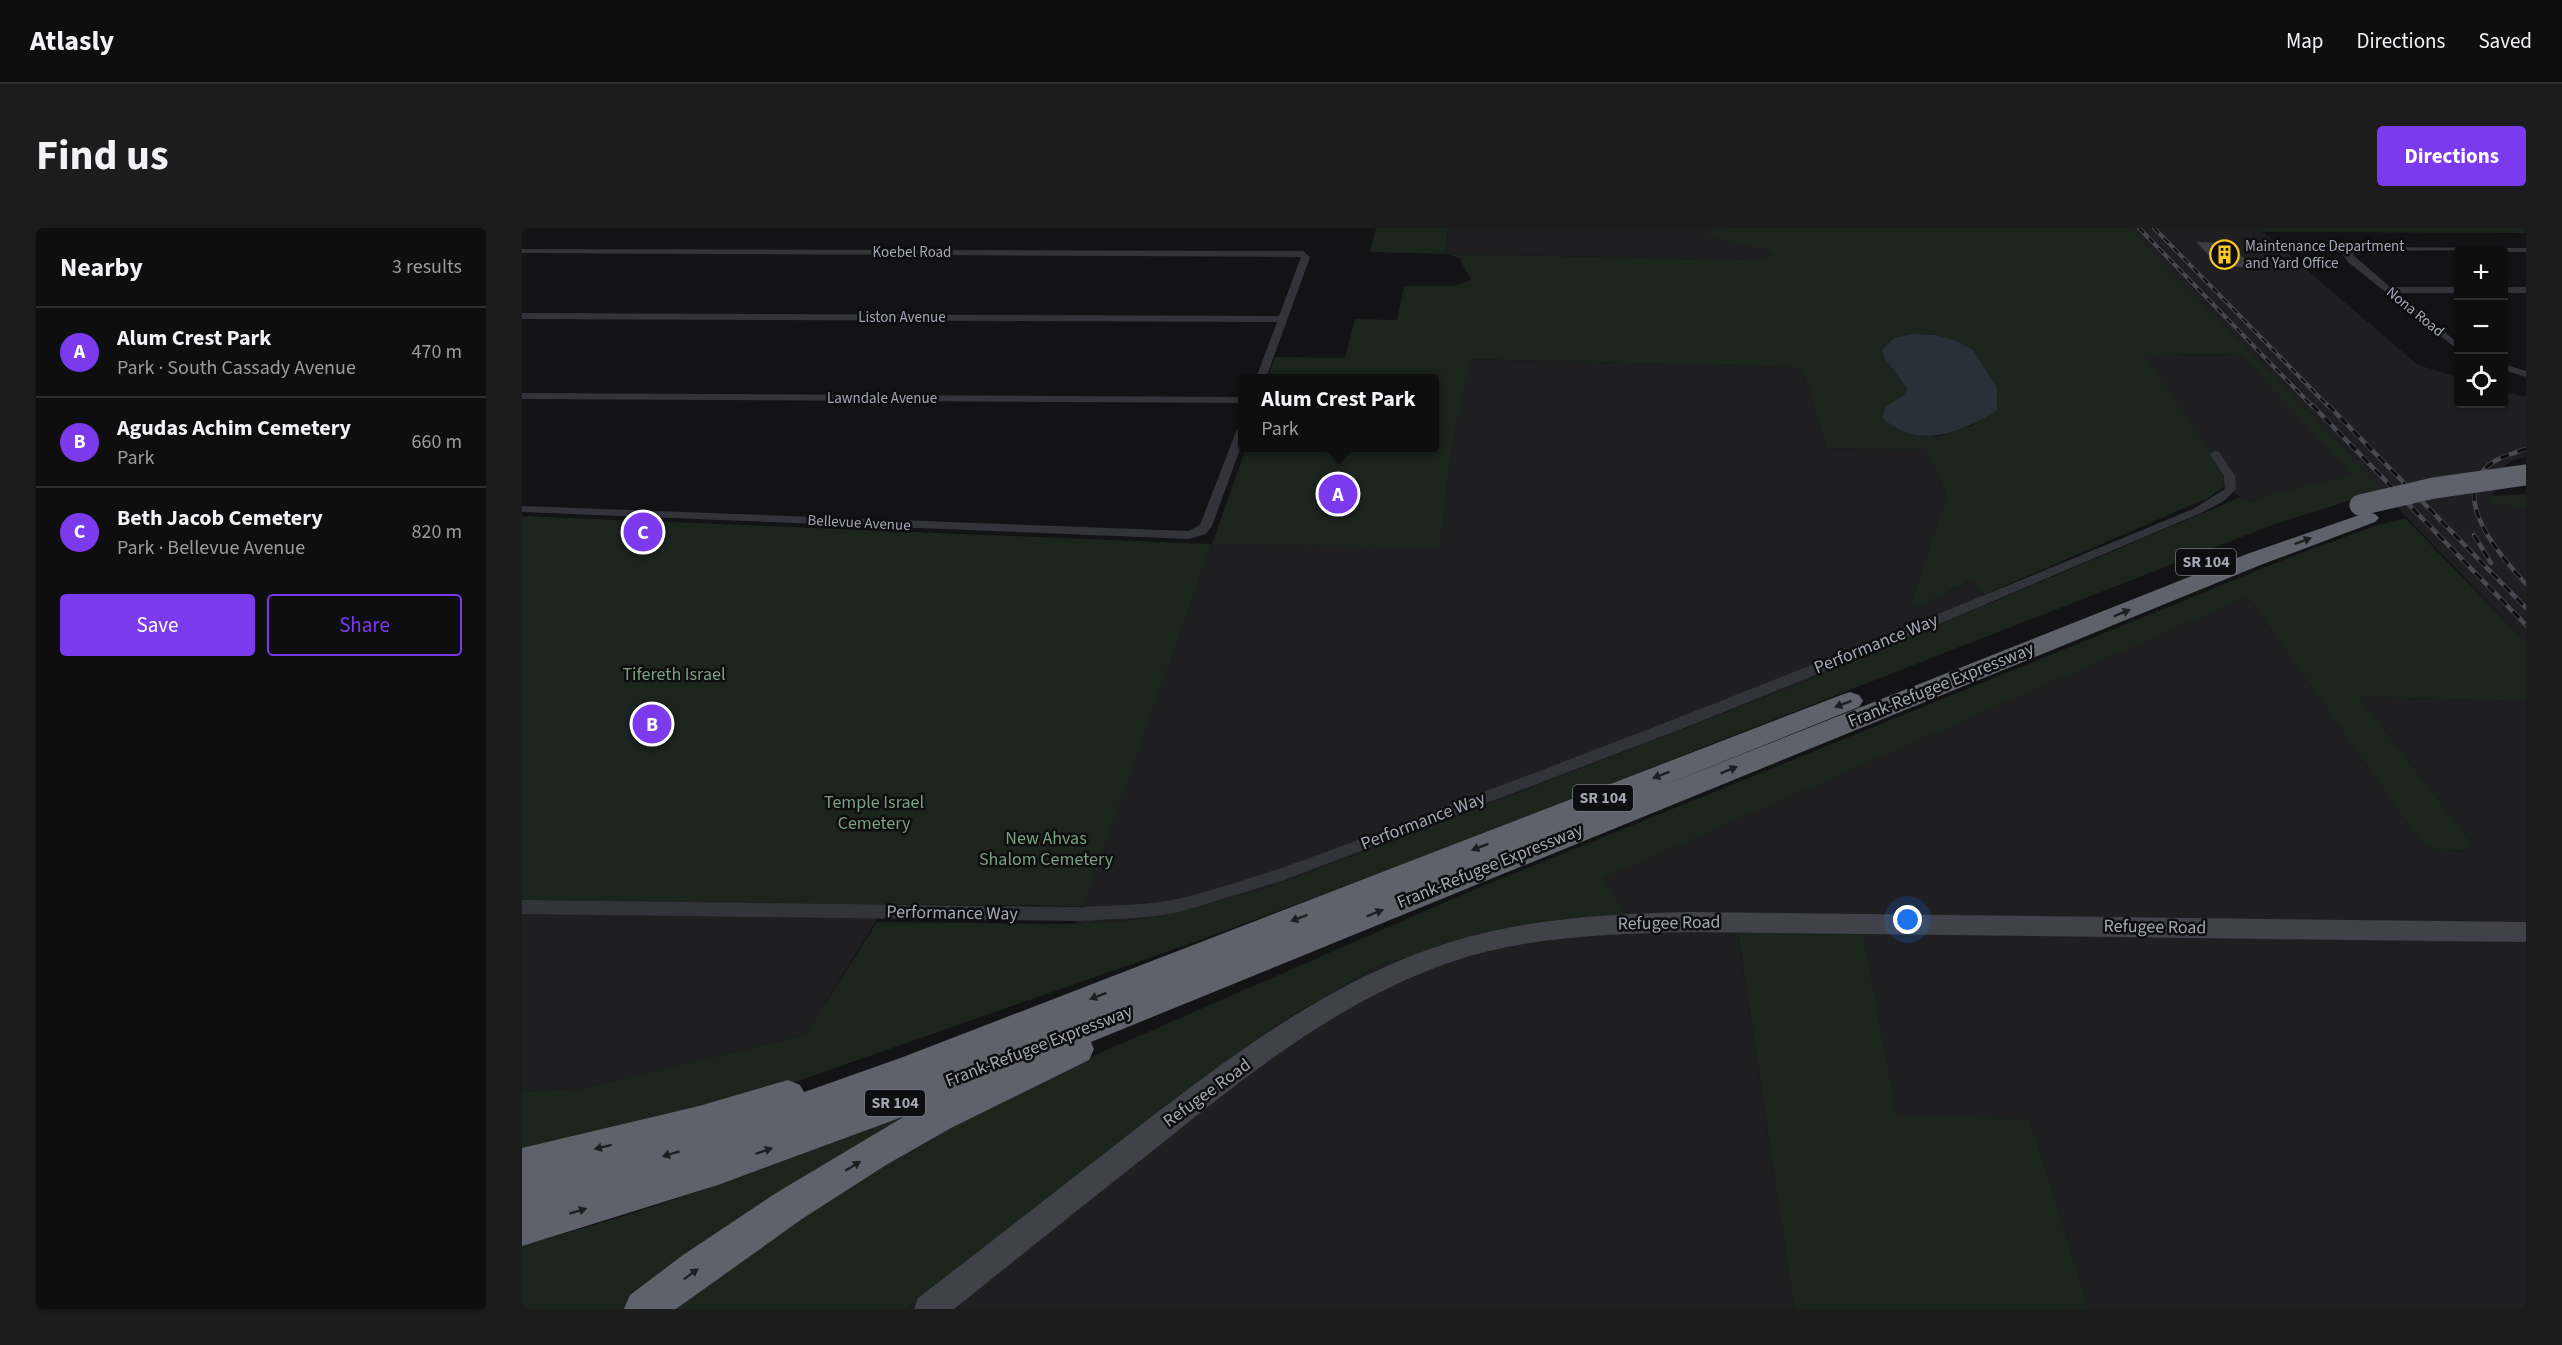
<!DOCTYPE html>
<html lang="en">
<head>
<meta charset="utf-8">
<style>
  :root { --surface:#0e0e0f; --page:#1c1c1d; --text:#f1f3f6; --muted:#9b9c9e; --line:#2e2e2f; --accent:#7c3aed }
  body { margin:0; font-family:"Source Sans 3",sans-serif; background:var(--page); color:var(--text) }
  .controls { position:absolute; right:18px; top:18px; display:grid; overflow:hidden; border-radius:6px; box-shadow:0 2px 4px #0004 }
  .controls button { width:54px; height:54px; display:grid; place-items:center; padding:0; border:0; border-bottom:2px solid var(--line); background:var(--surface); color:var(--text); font:30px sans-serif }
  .you { position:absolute; left:1386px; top:692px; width:21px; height:21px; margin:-15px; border:4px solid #fff; border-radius:50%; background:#1a73e8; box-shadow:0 0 0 9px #1a73e833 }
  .badge { display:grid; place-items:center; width:39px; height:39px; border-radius:50%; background:var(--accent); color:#fff; font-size:20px; font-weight:700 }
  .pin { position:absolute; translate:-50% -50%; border:3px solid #fff; box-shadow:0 2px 6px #0006 }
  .popup { position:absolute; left:716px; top:146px; width:201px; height:78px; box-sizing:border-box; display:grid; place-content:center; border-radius:6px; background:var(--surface); filter:drop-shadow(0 2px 4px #0005); font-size:20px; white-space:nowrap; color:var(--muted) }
  .popup b { font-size:22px; color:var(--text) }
  .popup::after { content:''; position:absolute; left:50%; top:100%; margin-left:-12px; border:12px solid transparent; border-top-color:var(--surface) }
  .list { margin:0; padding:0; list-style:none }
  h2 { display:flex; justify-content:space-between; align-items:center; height:78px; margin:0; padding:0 24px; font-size:26px }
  h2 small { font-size:20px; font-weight:400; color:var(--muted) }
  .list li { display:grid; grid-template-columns:39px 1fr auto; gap:18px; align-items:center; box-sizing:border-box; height:90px; padding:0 24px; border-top:2px solid var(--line) }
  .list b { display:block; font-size:22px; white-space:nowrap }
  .list p { margin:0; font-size:20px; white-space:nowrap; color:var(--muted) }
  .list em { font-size:20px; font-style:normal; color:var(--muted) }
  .actions { display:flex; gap:12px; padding:18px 24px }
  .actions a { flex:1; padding:14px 0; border:2px solid var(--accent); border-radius:6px; text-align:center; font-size:21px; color:var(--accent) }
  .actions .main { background:var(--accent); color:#fff }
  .icon { flex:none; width:33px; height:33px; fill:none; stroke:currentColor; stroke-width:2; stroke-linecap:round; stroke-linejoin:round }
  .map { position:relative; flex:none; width:2004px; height:1081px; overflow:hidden; border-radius:6px }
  header { display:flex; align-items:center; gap:36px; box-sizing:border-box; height:84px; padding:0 30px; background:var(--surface); border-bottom:2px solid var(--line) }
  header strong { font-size:28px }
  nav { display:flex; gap:33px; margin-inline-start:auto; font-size:21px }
  .intro { display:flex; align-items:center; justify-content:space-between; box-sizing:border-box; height:144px; padding:0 36px }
  h1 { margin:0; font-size:42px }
  .button { padding:15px 27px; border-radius:6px; background:var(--accent); color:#fff; font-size:21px; font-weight:700 }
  main { display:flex; gap:36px; padding:0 36px }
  aside { flex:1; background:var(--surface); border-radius:6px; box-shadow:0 2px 4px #0004 }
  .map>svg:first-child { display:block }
</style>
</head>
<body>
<header>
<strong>Atlasly</strong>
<nav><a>Map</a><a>Directions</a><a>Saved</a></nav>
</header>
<div class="intro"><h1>Find us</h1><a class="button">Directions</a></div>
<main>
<aside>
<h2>Nearby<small>3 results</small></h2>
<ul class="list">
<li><span class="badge">A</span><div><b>Alum Crest Park</b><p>Park · South Cassady Avenue</p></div><em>470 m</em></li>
<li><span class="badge">B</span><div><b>Agudas Achim Cemetery</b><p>Park</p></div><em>660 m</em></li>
<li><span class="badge">C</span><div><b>Beth Jacob Cemetery</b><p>Park · Bellevue Avenue</p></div><em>820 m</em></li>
</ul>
<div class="actions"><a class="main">Save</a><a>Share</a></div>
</aside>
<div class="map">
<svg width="2004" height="1081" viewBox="0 0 2004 1081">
  <rect width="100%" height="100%" fill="#131214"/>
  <path fill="#1f1e21" d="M926,0H1203L1187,3L1244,22L1250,27L1237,32L924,26Z
    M1608,0H1736L1896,137L1936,149V176H1982V163L2004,169V229L1991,232L1979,241L1968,277L1976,276L2004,282V414Z
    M1717,126L1832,247L1749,265L1727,274L1702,259L1701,242L1622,127Z
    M947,131L1271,139L1281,143L1305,220L1405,222L1424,267L1389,375L1399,378L1453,351L1466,376L1274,457L916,596L739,662L620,691L554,696L690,316L918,318L930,216Z
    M1726,369L1899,615L1917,623L1944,622L1948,612L1837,469L2004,473V1081H1567L1508,891L1375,889L1341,704L1216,706L1272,1081H383L752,798L854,739L959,705L1102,685L1081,651Z
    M0,673L365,676L283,807L57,861L0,863Z"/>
  <path fill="#1c241e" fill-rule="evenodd" d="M854,0H926L924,26L1237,32L1250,26L1244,22L1186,8V3L1203,0H1608L1861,262L1753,296L885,635L684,710L242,865L0,925V863L57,861L283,807L355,694L554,696L620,691L739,662L916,596L1274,457L1719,269L1728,274L1749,265L1831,247L1717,126L1623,127L1701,242L1702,259L1686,270L1462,367L1452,351L1399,378L1389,375L1424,267L1405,222L1305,220L1281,143L1271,139L948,131L930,217L918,319L690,316L561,678L0,673V288L690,316L724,220H912V150L747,146L753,129L823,130L833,91L875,92L882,58H931L949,52L937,30L924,26L848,24ZM1363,131L1451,197L1417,208L1395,207L1363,179L1382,167L1385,160Z
    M1736,0H2004V5L1741,4Z
    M2004,266V282L1976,276L1968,277L1970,268Z
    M1883,290L2004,414V473L1837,469L1948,612L1944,622L1917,623L1899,615L1726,369L1081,651L1103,685L959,705L854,739L752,798L383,1081H139L265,990L516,852L951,662L1776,326L1855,297Z
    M1341,704L1375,888L1508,891L1567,1081H1272L1216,705Z
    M431,869L111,1081H0V1017C147,979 290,923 431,869Z"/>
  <path fill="#283038" d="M1390,106L1413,107L1432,112L1451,122L1475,159V182C1441,204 1395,223 1361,190L1363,179L1382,167L1385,160L1363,131L1360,122L1372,110Z"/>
  <path fill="#3c3c41" d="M1674,14L1706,15L1731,39H1698Z"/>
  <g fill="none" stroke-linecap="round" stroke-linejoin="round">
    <path fill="#333439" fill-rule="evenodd" d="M1842,19L2004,20V24H1982V22L1842,23L1830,26L1868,59H1936V65H1875L1936,115V122L1826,34L1821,27L1823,22Z
      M0,21L781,23L788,29L744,150H734L755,94L0,91V85L757,88L779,29L0,25Z
      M1982,59H2004V65H1982Z
      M1982,136L2004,143V149L1982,142Z
      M0,165L720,169V175L0,171Z
      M720,198V216L690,298L684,306L667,311L0,284V278L666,303L678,297L715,201Z
      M1693,223L1697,224L1713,248L1714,261L1702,273L1679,285L1379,412L1167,498L762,652L658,684L627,689L559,693L0,686V672L559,679C592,677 627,678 660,670C769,642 874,596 980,557C1212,470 1442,376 1671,281L1703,261L1702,248L1688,226Z"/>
    <path fill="#414249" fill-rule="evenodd" d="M1167,684L2004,694V714L1167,704C1088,706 1005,708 929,734C819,772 727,845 638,917C569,971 501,1026 432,1081H392L396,1070C469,1014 542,957 615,900C712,826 811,750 929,714C1006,690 1087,686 1167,684Z"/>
    <path fill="#5f616b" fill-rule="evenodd" d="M1846,284L1853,286L1857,290L1853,294L1741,336L569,814L572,821L567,832L429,900L364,937L280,991L154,1081H102L108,1067L161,1027L254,965L383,888L196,957L0,1018V920L177,878L266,852L278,857L282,864L288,862L381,829L1319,467L1328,464L1337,467L1341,473L1337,479L1135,560L1725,326Z"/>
    <defs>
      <path id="rail-far1" d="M1617,0L1791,179
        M1632,0L1807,179"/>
      <path id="rail" d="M1790,177L2004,397
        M1806,177L2004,380
        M2004,221C1989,226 1970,231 1960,244C1933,278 1982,332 2004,356
        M1952,307L1969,335"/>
    </defs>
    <use href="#rail-far1" stroke="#484950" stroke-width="4"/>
    <use href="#rail" stroke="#484950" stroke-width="4.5"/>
    <use href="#rail-far1" stroke="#0e0d0f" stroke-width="2" stroke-dasharray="7" stroke-linecap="butt"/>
    <use href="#rail" stroke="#0e0d0f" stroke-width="3" stroke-dasharray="9" stroke-linecap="butt"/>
    <path stroke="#5f616b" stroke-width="21" d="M1838,277L1912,260L2004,247"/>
  </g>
  <defs><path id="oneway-solid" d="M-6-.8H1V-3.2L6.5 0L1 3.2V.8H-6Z" transform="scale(1.5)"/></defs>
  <g fill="#1e1e21">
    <use href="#oneway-solid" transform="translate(1781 313) rotate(-21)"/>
    <use href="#oneway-solid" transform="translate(1600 385) rotate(-22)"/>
    <use href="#oneway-solid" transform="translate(1321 476) rotate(159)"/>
    <use href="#oneway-solid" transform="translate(1207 542) rotate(-22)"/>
    <use href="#oneway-solid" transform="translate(1139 547) rotate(159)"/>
    <use href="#oneway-solid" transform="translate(958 619) rotate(159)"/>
    <use href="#oneway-solid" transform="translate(853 685) rotate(-22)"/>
    <use href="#oneway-solid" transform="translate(777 690) rotate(159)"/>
    <use href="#oneway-solid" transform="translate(576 768) rotate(159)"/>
    <use href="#oneway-solid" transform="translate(81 919) rotate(166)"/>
    <use href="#oneway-solid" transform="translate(242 923) rotate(-19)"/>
    <use href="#oneway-solid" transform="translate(149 926) rotate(163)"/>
    <use href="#oneway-solid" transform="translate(331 938) rotate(-32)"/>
    <use href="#oneway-solid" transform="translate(56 983) rotate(-17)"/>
    <use href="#oneway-solid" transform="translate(169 1046) rotate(-37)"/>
  </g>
  <defs>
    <symbol id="building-ring" viewBox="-11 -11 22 22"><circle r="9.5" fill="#0e0d0f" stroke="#fac725" stroke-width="1.5"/><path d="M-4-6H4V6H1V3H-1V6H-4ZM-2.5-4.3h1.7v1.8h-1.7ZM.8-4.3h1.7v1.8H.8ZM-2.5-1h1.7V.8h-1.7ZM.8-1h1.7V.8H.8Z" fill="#fac725"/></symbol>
  </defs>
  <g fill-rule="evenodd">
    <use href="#building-ring" x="1686" y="10" width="33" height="33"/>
  </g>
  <g text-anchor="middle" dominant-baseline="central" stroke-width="5" stroke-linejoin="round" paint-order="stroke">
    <g font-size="15" fill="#a3a7b5" stroke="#0e0d0f" text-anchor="start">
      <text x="1723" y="18">Maintenance Department<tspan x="1723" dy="17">and Yard Office</tspan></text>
    </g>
    <g font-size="15" fill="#a3a7b5" stroke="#0e0d0f">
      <text x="390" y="24">Koebel Road</text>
      <text transform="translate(1893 84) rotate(39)">Nona Road</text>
      <text x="380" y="89">Liston Avenue</text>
      <text x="360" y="170">Lawndale Avenue</text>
      <text transform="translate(337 295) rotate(3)">Bellevue Avenue</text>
    </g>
    <g fill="#0e0d0f" stroke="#767983" stroke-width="1.5">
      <rect x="1654" y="321" width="60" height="26" rx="4.5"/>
      <rect x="1051" y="557" width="60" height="26" rx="4.5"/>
      <rect x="343" y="862" width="60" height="26" rx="4.5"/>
    </g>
    <g font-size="16" font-weight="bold" fill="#a3a7b5">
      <text x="1684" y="334">SR 104</text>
      <text x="1081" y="570">SR 104</text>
      <text x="373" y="875">SR 104</text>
    </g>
    <g font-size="18" fill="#a3a7b5" stroke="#0e0d0f">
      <text transform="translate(1354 416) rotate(-22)">Performance Way</text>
      <text transform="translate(1419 457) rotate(-22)">Frank-Refugee Expressway</text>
      <text transform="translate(901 593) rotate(-21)">Performance Way</text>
      <text transform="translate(968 638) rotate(-22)">Frank-Refugee Expressway</text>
      <text transform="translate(430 685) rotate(1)">Performance Way</text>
      <text transform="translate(1147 695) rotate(-1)">Refugee Road</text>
      <text transform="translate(1633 699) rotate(1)">Refugee Road</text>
      <text transform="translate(517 818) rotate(-21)">Frank-Refugee Expressway</text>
      <text transform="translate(685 865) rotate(-36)">Refugee Road</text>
    </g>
    <g font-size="18" fill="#79a17f" stroke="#0e0d0f">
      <text x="152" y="446">Tifereth Israel</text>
      <text x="352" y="574">Temple Israel<tspan x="352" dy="21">Cemetery</tspan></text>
      <text x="524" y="610">New Ahvas<tspan x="524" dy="21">Shalom Cemetery</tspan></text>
    </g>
  </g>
</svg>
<div class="controls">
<button>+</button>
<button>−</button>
<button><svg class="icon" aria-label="locate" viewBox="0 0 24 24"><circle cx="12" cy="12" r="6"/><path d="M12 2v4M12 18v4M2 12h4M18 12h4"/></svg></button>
</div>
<div class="you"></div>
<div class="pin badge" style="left:816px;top:266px">A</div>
<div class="popup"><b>Alum Crest Park</b>Park</div>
<div class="pin badge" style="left:130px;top:496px">B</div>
<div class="pin badge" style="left:121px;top:304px">C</div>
</div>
</main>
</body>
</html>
